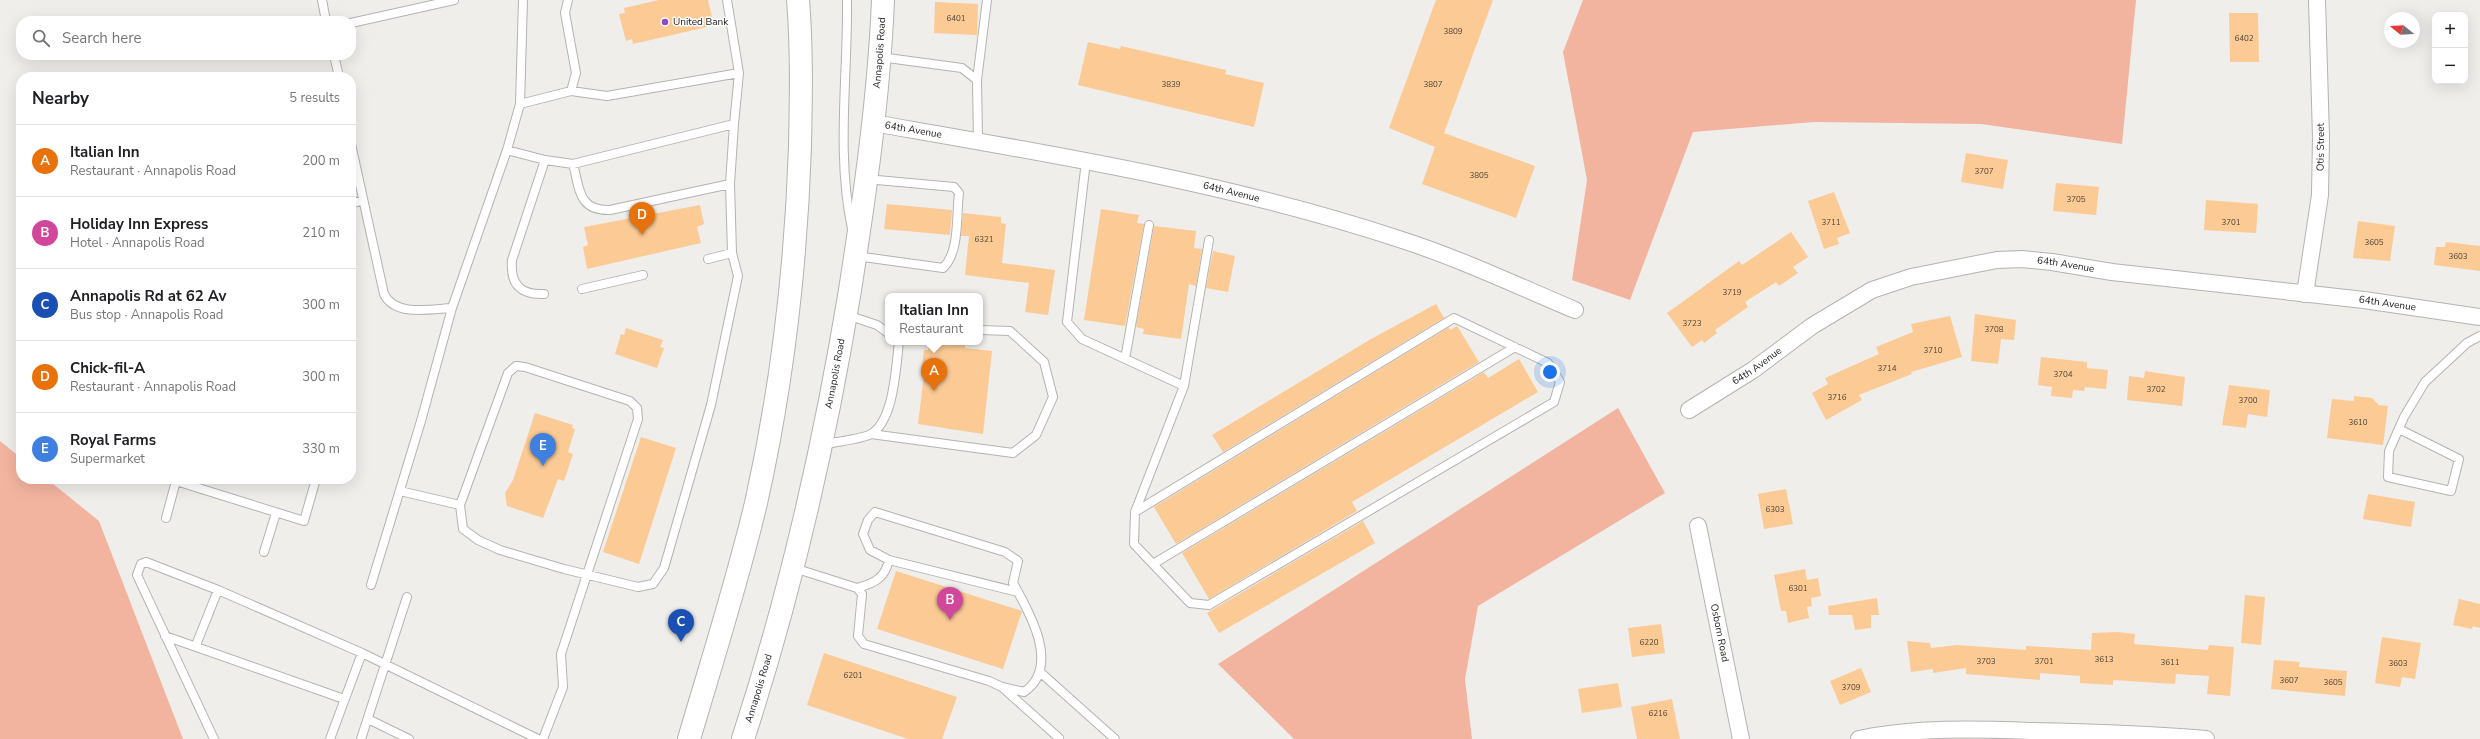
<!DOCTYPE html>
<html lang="en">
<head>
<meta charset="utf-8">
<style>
  :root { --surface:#fff; --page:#f6f6f6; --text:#202124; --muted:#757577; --line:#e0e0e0; --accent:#d93025 }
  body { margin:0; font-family:"Nunito Sans",sans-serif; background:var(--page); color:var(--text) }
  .controls { position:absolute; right:12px; top:12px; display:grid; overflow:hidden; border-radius:8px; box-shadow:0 4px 16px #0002 }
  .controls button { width:36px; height:36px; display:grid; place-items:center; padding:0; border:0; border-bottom:1px solid var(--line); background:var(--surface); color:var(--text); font:20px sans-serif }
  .compass { position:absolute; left:2384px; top:12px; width:36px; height:36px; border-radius:50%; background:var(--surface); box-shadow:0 4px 16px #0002; rotate:288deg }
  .you { position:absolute; left:1550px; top:372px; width:14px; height:14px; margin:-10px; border:3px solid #fff; border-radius:50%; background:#1a73e8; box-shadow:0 0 0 6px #1a73e833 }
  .badge { display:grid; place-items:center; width:26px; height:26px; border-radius:50%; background:var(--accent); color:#fff; font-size:13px; font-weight:700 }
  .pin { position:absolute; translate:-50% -33px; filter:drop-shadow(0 1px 2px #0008) }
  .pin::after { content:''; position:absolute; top:21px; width:14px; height:12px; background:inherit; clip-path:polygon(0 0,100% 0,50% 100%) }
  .popup { position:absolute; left:885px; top:293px; width:98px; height:52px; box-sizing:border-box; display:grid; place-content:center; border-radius:8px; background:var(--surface); filter:drop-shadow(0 1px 3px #0005); font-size:13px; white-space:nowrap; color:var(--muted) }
  .popup b { font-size:15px; color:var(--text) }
  .popup::after { content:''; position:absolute; left:50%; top:100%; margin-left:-8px; border:8px solid transparent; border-top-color:var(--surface) }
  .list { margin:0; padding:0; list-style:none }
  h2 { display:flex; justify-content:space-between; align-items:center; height:52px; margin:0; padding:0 16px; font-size:17px }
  h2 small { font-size:13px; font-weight:400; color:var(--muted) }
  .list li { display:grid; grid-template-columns:26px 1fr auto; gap:12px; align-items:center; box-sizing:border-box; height:72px; padding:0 16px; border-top:1px solid var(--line) }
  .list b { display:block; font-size:15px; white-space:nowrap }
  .list p { margin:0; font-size:13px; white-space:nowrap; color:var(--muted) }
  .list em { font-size:13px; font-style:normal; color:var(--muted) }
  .icon { flex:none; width:22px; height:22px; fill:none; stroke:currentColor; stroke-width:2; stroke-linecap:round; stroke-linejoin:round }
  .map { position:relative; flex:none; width:2480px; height:739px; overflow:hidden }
  .search { position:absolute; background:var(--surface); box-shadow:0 4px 16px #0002; left:16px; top:16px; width:340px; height:44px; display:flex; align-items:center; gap:10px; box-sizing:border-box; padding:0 14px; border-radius:16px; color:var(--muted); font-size:15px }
  .panel { position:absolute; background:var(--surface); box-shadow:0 4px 16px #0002; left:16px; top:72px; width:340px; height:412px; border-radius:16px }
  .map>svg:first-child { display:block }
</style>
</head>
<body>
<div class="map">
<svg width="2480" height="739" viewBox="0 0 2480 739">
  <rect width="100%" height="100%" fill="#efeeeb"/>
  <path fill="#f3b49f" d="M1583,0H2136L2122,144L1981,124L1814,122L1693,132L1630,300L1572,280L1587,180L1563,52Z
    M1618,408L1665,493L1478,606L1465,679L1472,739H1294L1218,664Z
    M0,441L21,458V479H47L99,521L183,739H0Z"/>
  <path fill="#fbca95" d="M659,0H708L713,21L706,23L707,27L633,44L632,39L626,41L619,14L625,13L624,8Z
    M1436,0H1493L1444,133L1535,166L1516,218L1422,184L1435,147L1389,128Z
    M935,2L978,4L977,35L934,33Z
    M2229,13H2258L2259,62H2230Z
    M1088,42L1120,49L1121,46L1226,70L1225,74L1264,83L1254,127L1078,85Z
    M1966,153L2008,160L2003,189L1961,182Z
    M2056,183L2099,187L2096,215L2053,211Z
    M1834,192L1850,233L1837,238L1839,244L1824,249L1808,201Z
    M2206,200L2258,204L2256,233L2204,230Z
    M887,204L952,210L950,235L884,229Z
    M700,205L704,224L697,227L701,243L587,269L583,247L588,245L584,227Z
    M1101,209L1139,215L1137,223L1144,224L1125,326L1084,320Z
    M963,213L1001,217V223L1006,224L1002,263L1055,270L1048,315L1025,312L1029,283L965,275L969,236H961Z
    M2358,221L2395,226L2390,261L2353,258Z
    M1154,226L1196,231L1194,248L1202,249L1196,286L1189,284L1181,339L1143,334L1144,329L1136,327Z
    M1791,232L1808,257L1793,267L1798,273L1779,286L1776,282L1745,302L1748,307L1715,330L1717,333L1704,343L1702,340L1692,347L1667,313L1739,261L1742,265Z
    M2446,242L2480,246V271L2434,265L2436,247H2445Z
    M1213,251L1235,256L1228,292L1206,288Z
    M1436,304L1444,318L1223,452L1212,435L1371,339Z
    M1975,314L2016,320L2014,340L2001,339L1998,364L1971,361Z
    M1950,316L1962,357L1911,372L1912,374L1859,395L1862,400L1826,420L1812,393L1828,384L1825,378L1879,354L1876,347L1913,332L1911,324Z
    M1457,326L1479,362L1176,544L1154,507L1449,327L1450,330Z
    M626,328L663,340L660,347L664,348L657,368L615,354L621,334L624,335Z
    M934,342H965V348L992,351L983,434L918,424L925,367L922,366L924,350H928V345L934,346Z
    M2041,357L2087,362V368L2108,370L2106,389L2085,387L2084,391L2073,390L2072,398L2051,396L2052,387L2038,385Z
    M1519,359L1538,392L1352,502L1357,511L1209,599L1182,553L1484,372L1488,378Z
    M2145,371L2185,377L2182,406L2127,400L2129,376L2144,378Z
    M2229,385L2270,390L2267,417L2248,414L2246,428L2222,425Z
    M2354,396L2372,398L2379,405L2388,406L2383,445L2327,438L2332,399L2354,401Z
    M535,413L573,425L572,428L575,429L568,452L573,454L564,481L558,479L543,518L507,506L505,493L513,480Z
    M641,437L676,448L639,564L603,552Z
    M1786,489L1793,524L1764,529L1758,494Z
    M2368,494L2415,502L2411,527L2363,519Z
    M1363,521L1375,543L1219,633L1207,613Z
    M1805,569L1807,580L1818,578L1821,596L1811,598L1812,606L1807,607L1809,618L1788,623L1786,611H1781L1774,575Z
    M896,571L1022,611L1003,669L877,629Z
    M2245,595L2265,597L2261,645L2241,643Z
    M1877,598L1879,615H1871V628L1855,630L1852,615H1829L1828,606Z
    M2459,599L2480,604V628L2473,626L2472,629L2453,625Z
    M1661,624L1665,653L1632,657L1628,628Z
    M2117,632L2135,634L2134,644L2208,650L2209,645L2234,647L2230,696L2207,694L2209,676L2176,674L2175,684L2113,680V685L2080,683V676L2040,673V680L1966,674V668L1933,673V669L1911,672L1907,641L1930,643L1931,648L1957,645L2026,650V646L2091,650L2092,633Z
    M2382,637L2421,643L2415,679L2402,677L2400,687L2375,683Z
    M824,653L957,697L942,739H908L807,705Z
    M2274,660L2300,662L2299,667L2347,671L2345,696L2271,689Z
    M1861,668L1871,692L1840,705L1830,681Z
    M1618,683L1622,707L1582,713L1578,689Z
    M1672,699L1680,739H1637L1631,707Z"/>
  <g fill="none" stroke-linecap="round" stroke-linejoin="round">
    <defs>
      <path id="service" d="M322,0L326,21
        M568,0L565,13L576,73L571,91
        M847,0C848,76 836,154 852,229
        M351,23L454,0
        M334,55L339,77
        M880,57L962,68L977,80L978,141
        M977,80L987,0
        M520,104L571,91L607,96L739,73
        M351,144L384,294C395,317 431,309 452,308
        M507,150L545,160L573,164L734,124L739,73L727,0
        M1086,161L1067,322L1082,339L1184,386L1135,512L1134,544L1190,603L1209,605L1554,402L1560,382L1548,363L1454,318L1135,512
        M573,164C580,189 578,211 610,210L730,184
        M351,204L363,200
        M856,256L943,268C960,252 956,216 959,193L954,187L866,179
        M708,259L732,253
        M582,289L643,275
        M544,294C520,295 510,284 512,260L545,160
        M847,315L877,325L888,333
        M1125,359L1149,225
        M1184,386L1209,240
        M2399,429L2459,459L2451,491L2388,477L2389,451L2404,417L2425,382L2467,343L2480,336
        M871,434L1013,453L1036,435L1053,397L1044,362L1010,331L980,330
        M823,445C833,442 863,439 871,434C894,421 896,366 899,342
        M176,479V481L304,521L316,479
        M400,491L460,505L463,529L478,540L500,550L564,569L638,587L653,584L664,568L711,405L738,276L732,253L730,184L734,124
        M460,505L508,373L516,366L525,367L630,401L637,408L638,419L561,654L563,687L543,739
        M166,518L176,481
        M264,552L276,513
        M1153,564L1515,347
        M794,568L857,588L862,594L858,636L864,644L989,681L1002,687L1024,692C1061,667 1030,613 1013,583L1018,561L1005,552L875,512L868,520L863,534L870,550L889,560L1018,592
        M371,585L421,421L452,308L507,150L520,104L523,0
        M857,588C875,583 885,578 889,560
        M165,636L344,699
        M196,645L218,590
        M1040,672L1115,739
        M1003,688L1059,738
        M368,719L409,739
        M214,739L137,575L141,564L146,562L218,590L362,653
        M330,739L362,653L538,739
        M361,739L407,597"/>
      <g id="minor">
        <path id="s1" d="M873,123C1051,154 1231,183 1402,240C1461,259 1518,286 1575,310"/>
        <path id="s2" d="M2305,294L2320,195L2321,137L2317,0"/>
        <path id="s3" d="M1689,410L1753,370L1812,326L1872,290L1911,277L1997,260L2022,259L2052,262L2112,272L2364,300L2480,317"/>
        <path id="s4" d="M1698,526L1741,739"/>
        <path d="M1859,739C1916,727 1975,729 2032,731C2090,732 2148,734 2206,739"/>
      </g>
      <g id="primary">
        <path d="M689,739C712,661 737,583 756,503C782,387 796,266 800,147C801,98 802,49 798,0"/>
        <path id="s5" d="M743,739C791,592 825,442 850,290C865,194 879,97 883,0"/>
      </g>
    </defs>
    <use href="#service" stroke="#b4b3b0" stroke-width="10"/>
    <use href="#minor" stroke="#b4b3b0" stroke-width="18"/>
    <use href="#primary" stroke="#b4b3b0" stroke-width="24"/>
    <use href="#service" stroke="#fff" stroke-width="8"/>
    <use href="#minor" stroke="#fff" stroke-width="16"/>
    <use href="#primary" stroke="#fff" stroke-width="22"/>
  </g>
  <circle fill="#914abd" stroke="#fff" stroke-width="1.5" cx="665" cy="22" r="4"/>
  <g text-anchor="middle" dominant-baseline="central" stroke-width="3" stroke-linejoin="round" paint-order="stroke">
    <g font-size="8" fill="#534638">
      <text x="956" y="18">6401</text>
      <text x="1453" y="31">3809</text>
      <text x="2244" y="38">6402</text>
      <text x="1171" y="84">3839</text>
      <text x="1433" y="84">3807</text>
      <text x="1984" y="171">3707</text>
      <text x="1479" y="175">3805</text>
      <text x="2076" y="199">3705</text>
      <text x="1831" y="222">3711</text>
      <text x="2231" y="222">3701</text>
      <text x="984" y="239">6321</text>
      <text x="2374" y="242">3605</text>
      <text x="2458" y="256">3603</text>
      <text x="1732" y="292">3719</text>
      <text x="1692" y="323">3723</text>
      <text x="1994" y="329">3708</text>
      <text x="1933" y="350">3710</text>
      <text x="1887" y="368">3714</text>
      <text x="2063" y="374">3704</text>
      <text x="2156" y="389">3702</text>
      <text x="1837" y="397">3716</text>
      <text x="2248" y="400">3700</text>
      <text x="2358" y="422">3610</text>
      <text x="1775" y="509">6303</text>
      <text x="1798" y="588">6301</text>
      <text x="1649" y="642">6220</text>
      <text x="2104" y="659">3613</text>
      <text x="1986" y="661">3703</text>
      <text x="2044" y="661">3701</text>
      <text x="2170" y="662">3611</text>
      <text x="2398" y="663">3603</text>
      <text x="853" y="675">6201</text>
      <text x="2289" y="680">3607</text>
      <text x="2333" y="682">3605</text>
      <text x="1851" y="687">3709</text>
      <text x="1658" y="713">6216</text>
    </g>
    <g font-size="10" fill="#1b1a19" stroke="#fff" text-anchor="start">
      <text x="673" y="22">United Bank</text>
    </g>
    <g font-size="10" fill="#1b1a19" stroke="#fff">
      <text stroke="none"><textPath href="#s5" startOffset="701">Annapolis Road</textPath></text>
      <text stroke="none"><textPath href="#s1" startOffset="41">64th Avenue</textPath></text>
      <text stroke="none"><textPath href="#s2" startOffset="148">Otis Street</textPath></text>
      <text stroke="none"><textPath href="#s1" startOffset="365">64th Avenue</textPath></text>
      <text stroke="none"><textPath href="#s3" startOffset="417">64th Avenue</textPath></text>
      <text stroke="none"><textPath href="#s3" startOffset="741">64th Avenue</textPath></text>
      <text stroke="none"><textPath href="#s3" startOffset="81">64th Avenue</textPath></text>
      <text stroke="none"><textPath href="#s5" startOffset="377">Annapolis Road</textPath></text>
      <text stroke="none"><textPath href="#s4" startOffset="109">Osborn Road</textPath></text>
      <text stroke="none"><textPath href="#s5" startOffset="53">Annapolis Road</textPath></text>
    </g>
  </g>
</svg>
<div class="controls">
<button>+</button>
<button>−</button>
</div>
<svg class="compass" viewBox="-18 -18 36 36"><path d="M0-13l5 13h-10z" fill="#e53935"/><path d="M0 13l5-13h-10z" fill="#757577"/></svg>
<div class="you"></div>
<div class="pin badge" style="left:934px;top:391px;background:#e8710a">A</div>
<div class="popup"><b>Italian Inn</b>Restaurant</div>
<div class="pin badge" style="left:950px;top:620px;background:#d1479c">B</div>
<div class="pin badge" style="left:681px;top:642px;background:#1a4fb4">C</div>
<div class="pin badge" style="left:642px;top:235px;background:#e8710a">D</div>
<div class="pin badge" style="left:543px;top:466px;background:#3f7fe0">E</div>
<div class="search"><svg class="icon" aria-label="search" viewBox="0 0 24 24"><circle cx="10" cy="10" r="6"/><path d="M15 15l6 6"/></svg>Search here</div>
<section class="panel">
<h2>Nearby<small>5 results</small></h2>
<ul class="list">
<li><span class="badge" style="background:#e8710a">A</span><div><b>Italian Inn</b><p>Restaurant · Annapolis Road</p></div><em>200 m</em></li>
<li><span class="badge" style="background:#d1479c">B</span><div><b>Holiday Inn Express</b><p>Hotel · Annapolis Road</p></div><em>210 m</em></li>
<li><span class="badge" style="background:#1a4fb4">C</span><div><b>Annapolis Rd at 62 Av</b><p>Bus stop · Annapolis Road</p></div><em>300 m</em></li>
<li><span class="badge" style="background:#e8710a">D</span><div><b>Chick-fil-A</b><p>Restaurant · Annapolis Road</p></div><em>300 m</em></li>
<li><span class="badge" style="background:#3f7fe0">E</span><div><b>Royal Farms</b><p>Supermarket</p></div><em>330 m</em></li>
</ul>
</section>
</div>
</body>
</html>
